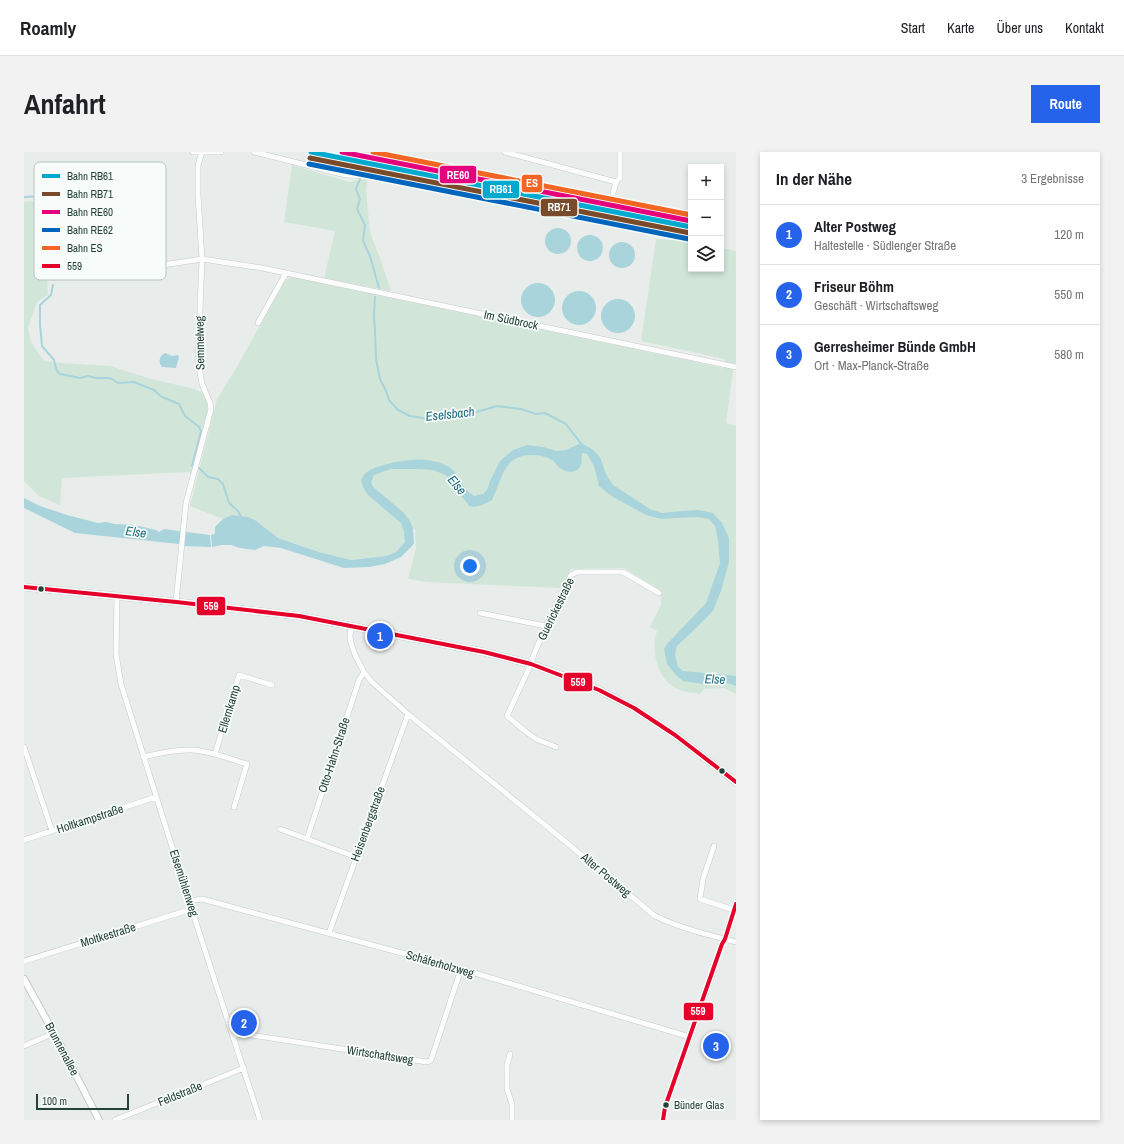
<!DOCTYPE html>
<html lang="de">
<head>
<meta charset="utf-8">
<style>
  :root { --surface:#fff; --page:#f2f2f2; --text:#202124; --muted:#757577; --line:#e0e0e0; --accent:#2563eb }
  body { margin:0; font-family:"Archivo Narrow",sans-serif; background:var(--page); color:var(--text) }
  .controls { position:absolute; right:12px; top:12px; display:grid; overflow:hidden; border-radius:0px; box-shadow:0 2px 6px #0003 }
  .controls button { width:36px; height:36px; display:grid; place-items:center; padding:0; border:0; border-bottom:1px solid var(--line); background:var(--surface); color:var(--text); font:20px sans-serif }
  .scale { position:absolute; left:12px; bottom:10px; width:93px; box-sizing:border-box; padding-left:4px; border:2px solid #24423a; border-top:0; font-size:11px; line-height:14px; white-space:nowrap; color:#24423a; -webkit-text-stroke:3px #f7fbf9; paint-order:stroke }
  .you { position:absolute; left:446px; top:414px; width:14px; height:14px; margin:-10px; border:3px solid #fff; border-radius:50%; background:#1a73e8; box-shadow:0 0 0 6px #1a73e833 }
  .badge { display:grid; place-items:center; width:26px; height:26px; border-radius:50%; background:var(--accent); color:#fff; font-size:13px; font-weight:700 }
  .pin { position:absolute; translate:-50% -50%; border:2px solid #fff; box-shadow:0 1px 4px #0006 }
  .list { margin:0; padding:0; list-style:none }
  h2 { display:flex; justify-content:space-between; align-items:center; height:52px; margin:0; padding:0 16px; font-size:17px }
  h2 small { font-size:13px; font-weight:400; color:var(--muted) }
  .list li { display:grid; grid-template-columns:26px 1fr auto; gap:12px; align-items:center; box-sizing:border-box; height:60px; padding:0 16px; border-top:1px solid var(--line) }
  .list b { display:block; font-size:15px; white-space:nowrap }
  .list p { margin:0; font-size:13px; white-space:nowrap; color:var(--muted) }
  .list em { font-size:13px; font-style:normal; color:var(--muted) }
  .icon { flex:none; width:22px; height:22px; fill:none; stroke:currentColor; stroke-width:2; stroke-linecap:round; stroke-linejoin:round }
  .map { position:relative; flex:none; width:712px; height:968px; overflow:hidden; border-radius:0px }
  header { display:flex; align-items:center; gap:24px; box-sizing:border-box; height:56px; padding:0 20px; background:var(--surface); border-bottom:1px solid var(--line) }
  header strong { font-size:19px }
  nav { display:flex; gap:22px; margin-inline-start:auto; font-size:14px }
  .intro { display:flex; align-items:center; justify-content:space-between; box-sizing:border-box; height:96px; padding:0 24px }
  h1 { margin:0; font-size:28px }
  .button { padding:10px 18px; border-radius:0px; background:var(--accent); color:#fff; font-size:14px; font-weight:700 }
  main { display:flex; gap:24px; padding:0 24px }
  aside { flex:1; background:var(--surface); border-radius:0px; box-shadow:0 2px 6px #0003 }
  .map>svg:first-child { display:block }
</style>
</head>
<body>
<header>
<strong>Roamly</strong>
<nav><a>Start</a><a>Karte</a><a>Über uns</a><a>Kontakt</a></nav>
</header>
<div class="intro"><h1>Anfahrt</h1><a class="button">Route</a></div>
<main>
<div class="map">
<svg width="712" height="968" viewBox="0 0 712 968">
  <rect width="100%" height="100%" fill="#e8edeb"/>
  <path fill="#d1e6d8" d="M330,0H359L371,2L370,9L330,2Z
    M268,13L325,30L334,28L344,27L342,37L346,80L357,109L367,139L300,126L311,79L260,70Z
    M20,48L24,143L13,150L4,176L7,190L20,209L39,211L86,214L124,226L170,237L180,241L183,250L184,259L167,321L164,320L38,326L36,353L15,344L0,329V50Z
    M632,87L667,89V117H697V96L712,99V212H710L702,271L712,274V542L700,536L680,537L676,542C666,540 656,540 648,534C632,523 627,497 633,479L626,475L637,453L636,438L600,416L547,417L537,436L402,430L384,427L392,396L391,377H389L381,390L372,400L362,404L327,408L295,400L254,386L231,368L224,365L208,363L199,367L166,354L193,247L211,218L261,129L268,125L700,216L701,207L617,189Z"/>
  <path fill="#a9d4db" d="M521 89a13 13 0 1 1 26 0a13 13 0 1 1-26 0Z
    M553 96a13 13 0 1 1 26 0a13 13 0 1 1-26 0Z
    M585 103a13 13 0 1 1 26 0a13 13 0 1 1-26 0Z
    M497 148a17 17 0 1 1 34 0a17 17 0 1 1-34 0Z
    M538 156a17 17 0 1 1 34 0a17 17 0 1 1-34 0Z
    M577 164a17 17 0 1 1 34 0a17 17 0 1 1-34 0Z
    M141,201L148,204L154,203L155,205L152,216L138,215C134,210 135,204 141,201Z
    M557,291L568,297L576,305L582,322L589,333L626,357L638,361L658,359L674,358L689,361L698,371L705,386V410L697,439L689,459L670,478L653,494L651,503L654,515L659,519L712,524V534L704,531L685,533L659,529L652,523L643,512L640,497L643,492L682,451L696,411L694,388L691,374L685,367L674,365L652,366L638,367L622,363L589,345L575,334L570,314L563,302L558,301C557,306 559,313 555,316C550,322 542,320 536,316C533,314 531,310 528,308C517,302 500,301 489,308C478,316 474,336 468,348L458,353L450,355L445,354L436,342L422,323L409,318L392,317H367L350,323L347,330L349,335L379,360L386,369L389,377L390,391L388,394L377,405L361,412L345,415L320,416L257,396L240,394L231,398L216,396L207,393H198L188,395L187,383L191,382V375L199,367L208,363L224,365L231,368L254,386L295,400L327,408L362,404L372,400L381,390L380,380L377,371L344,343L339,335L337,328C339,325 340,322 343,320C354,312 389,306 403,308C411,309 423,312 429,318C437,326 438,337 450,344L459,342L463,338L466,329L476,309L489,298L503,293L519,295L532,299L542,298Z
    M0,346L16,354L43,363L74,371L82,370L91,372L111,373L132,378L135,380L140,377L186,383L187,395L161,394L155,392L51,381L0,356Z"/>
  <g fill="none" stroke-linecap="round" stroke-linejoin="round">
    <path stroke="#a9d4db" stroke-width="2" d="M340,0V3
      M336,21L338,14
      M336,27L332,37L336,47L333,57L341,73L339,89L346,104L355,136
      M0,45L19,44L25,66V77L27,84L34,97L29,127
      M29,133L27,143L16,153V173L18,194L30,208L33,219L36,222L56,226L64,224L72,226H84L88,227L94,231L110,230L130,238L138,245L155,252L161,264L175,275L177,279L168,314
      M351,145L350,163L351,180L352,207L356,227L363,241L365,248L374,258L386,264L406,267L431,265L449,261L473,254L497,257L512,262L521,261L542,272L558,293
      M175,316L184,325L194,327L199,332L205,351L214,359L217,365"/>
    <defs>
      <path id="minor" d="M169,0H197
        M230,0L322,23L345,24
        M481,0L592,30
        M589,41L592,30L596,26V0
        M61,125L178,107L238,116L712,215
        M234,171L262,121
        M93,444L92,502L97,532L165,749L236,968
        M152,450L162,351L187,257L186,251L178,232L174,209L178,107L174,43V13L178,0
        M456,461L522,474
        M327,474L326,485L327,491L331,503L340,520L348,530L384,562L531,681L631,764C656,776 684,783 712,790
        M0,595L28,679
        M532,595L512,587L501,579L483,564L507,512L510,502L522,474L547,423L553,420H599L635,441
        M191,602L215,523L248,533
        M119,605C135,601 152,597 168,598C187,599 205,607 223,612L210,655
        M256,677L332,705
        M283,687L335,528L340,520
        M0,688L132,645
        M690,694L679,727L676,747L710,758
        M165,749L178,747L437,817L666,885
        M305,781L384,562
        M0,809L168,757
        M209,884L220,882L403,910L407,908L437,817
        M0,894L30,881
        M486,902L483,913V937L488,952V968
        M91,968L220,916
        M639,968L641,955L681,843L698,792L701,787L712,752"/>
      <path id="tertiary" d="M0,827L37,894L75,968"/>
      <path id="secondary" d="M0,435L152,450L275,464L460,500L507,512L556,530L575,538L610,556L651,583L712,630"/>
    </defs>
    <use href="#minor" stroke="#c5cac8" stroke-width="6"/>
    <use href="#tertiary" stroke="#c5cac8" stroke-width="8"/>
    <use href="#secondary" stroke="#c3cbc8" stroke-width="8"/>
    <use href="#minor" stroke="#fcfcfc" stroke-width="5"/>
    <use href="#tertiary" stroke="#fcfcfc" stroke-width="6"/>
    <use href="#secondary" stroke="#fcfcfc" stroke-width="7"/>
    <defs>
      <path id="bus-1" d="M0,435L152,450L275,464L460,500L507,512L575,538L610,556L651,583L712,630
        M639,968L641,955L698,792L701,787L712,752"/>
    </defs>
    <use href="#bus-1" stroke="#f7fbf9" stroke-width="7"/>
    <use href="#bus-1" stroke="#e4002b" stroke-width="4"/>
    <defs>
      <path id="rail-1" d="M287,0L667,75"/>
      <path id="rail-2" d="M286,6L666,81"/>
      <path id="rail-3" d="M318,0L667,69"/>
      <path id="rail-4" d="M285,12L665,87"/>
      <path id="rail-5" d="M349,0L667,63"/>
    </defs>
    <use href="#rail-1" stroke="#f7fbf9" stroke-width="8"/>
    <use href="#rail-2" stroke="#f7fbf9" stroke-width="8"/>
    <use href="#rail-3" stroke="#f7fbf9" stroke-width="8"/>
    <use href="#rail-4" stroke="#f7fbf9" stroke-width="8"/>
    <use href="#rail-5" stroke="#f7fbf9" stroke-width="8"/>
    <use href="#rail-1" stroke="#00a9ce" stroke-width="5"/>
    <use href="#rail-2" stroke="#7a4b2a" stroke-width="5"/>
    <use href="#rail-3" stroke="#e5007d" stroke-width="5"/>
    <use href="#rail-4" stroke="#0065bd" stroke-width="5"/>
    <use href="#rail-5" stroke="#f26522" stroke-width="5"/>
  </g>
  <g fill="#24423a" stroke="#f7fbf9" stroke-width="1.5">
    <circle cx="17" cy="437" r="3.5"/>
    <circle cx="698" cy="619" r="3.5"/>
    <circle cx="642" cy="953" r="3.5"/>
  </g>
  <g text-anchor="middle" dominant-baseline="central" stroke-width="3.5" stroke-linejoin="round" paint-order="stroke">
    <g font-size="11" fill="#24423a" stroke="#f7fbf9" text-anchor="start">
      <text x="650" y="953">Bünder Glas</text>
    </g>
    <g font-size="12" fill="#24423a" stroke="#f7fbf9">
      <text transform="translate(487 168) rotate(12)">Im Südbrock</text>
      <text transform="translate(176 191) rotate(-91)">Semmelweg</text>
      <text transform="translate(532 457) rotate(-64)">Guerickestraße</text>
      <text transform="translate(205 557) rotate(-73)">Ellernkamp</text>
      <text transform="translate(310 603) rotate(-72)">Otto-Hahn-Straße</text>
      <text transform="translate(66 667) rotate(-18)">Holtkampstraße</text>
      <text transform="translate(344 672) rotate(-70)">Heisenbergstraße</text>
      <text transform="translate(582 723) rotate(40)">Alter Postweg</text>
      <text transform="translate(160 731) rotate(72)">Elsemühlenweg</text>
      <text transform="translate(84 783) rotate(-17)">Moltkestraße</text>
      <text transform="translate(416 812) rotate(16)">Schäferholzweg</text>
      <text transform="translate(38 897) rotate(62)">Brunnenallee</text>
      <text transform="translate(356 903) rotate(9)">Wirtschaftsweg</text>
      <text transform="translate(156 942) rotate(-22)">Feldstraße</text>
    </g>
    <g font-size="13" font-style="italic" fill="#1c6f80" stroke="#f7fbf9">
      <text transform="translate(426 262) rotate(-6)">Eselsbach</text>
      <text transform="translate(433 333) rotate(50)">Else</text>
      <text transform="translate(112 380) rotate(8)">Else</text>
      <text transform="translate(691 527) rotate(2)">Else</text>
    </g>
  </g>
  <rect x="10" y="10" width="132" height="118" rx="6" fill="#f7fbf9" stroke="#b8c4c0" stroke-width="1"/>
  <rect x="18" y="22" width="18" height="4" fill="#00a9ce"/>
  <rect x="18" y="40" width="18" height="4" fill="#7a4b2a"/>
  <rect x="18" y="58" width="18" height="4" fill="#e5007d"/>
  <rect x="18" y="76" width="18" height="4" fill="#0065bd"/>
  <rect x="18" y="94" width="18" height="4" fill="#f26522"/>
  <rect x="18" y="112" width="18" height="4" fill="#e4002b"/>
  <g font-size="11" fill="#24423a">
    <text x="43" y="28">Bahn RB61</text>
    <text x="43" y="46">Bahn RB71</text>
    <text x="43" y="64">Bahn RE60</text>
    <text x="43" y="82">Bahn RE62</text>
    <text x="43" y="100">Bahn ES</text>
    <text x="43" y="118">559</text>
  </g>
  <g stroke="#f7fbf9" stroke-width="1.5">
    <rect x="415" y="13" width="38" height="19" rx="4" fill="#e5007d"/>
    <rect x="497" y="22" width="22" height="19" rx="4" fill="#f26522"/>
    <rect x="458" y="28" width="38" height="19" rx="4" fill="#00a9ce"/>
    <rect x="516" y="46" width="38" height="19" rx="4" fill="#7a4b2a"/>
    <rect x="172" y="444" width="30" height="20" rx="4" fill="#e4002b"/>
    <rect x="539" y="520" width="30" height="20" rx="4" fill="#e4002b"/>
    <rect x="659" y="850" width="31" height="19" rx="4" fill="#e4002b"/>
  </g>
  <g font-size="11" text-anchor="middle" font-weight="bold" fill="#fff">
    <text x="434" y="27">RE60</text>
    <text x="508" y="35">ES</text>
    <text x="477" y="41">RB61</text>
    <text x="535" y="59">RB71</text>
    <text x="187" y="458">559</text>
    <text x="554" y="534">559</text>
    <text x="674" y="863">559</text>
  </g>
</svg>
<div class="controls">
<button>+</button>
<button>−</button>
<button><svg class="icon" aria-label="layers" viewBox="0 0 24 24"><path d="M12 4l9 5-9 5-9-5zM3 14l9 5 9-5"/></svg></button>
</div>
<div class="scale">100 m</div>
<div class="you"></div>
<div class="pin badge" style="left:356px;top:484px">1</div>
<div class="pin badge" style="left:220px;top:871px">2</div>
<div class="pin badge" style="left:692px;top:894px">3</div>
</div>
<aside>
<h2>In der Nähe<small>3 Ergebnisse</small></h2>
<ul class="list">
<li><span class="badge">1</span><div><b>Alter Postweg</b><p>Haltestelle · Südlenger Straße</p></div><em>120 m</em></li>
<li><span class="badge">2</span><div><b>Friseur Böhm</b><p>Geschäft · Wirtschaftsweg</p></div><em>550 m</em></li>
<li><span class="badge">3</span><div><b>Gerresheimer Bünde GmbH</b><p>Ort · Max-Planck-Straße</p></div><em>580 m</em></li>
</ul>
</aside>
</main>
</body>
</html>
